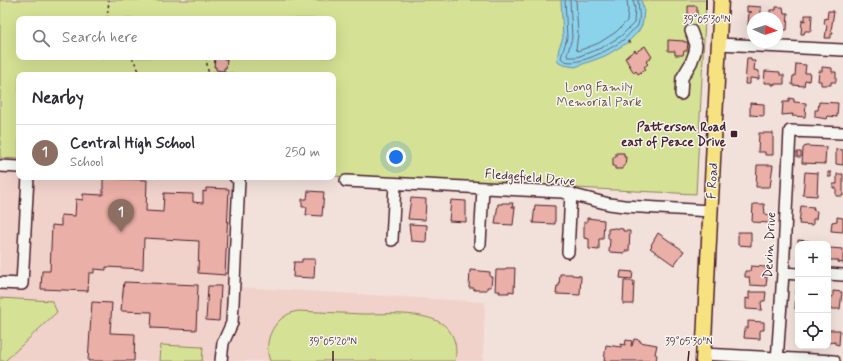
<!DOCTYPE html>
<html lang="en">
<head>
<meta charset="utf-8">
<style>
  :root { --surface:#fff; --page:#f7f7f7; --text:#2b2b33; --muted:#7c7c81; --line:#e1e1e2; --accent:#4a1f2b }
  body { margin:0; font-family:Mynerve,sans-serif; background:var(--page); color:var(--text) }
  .controls { position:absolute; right:12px; bottom:12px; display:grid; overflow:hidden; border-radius:8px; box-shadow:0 4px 16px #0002 }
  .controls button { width:36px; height:36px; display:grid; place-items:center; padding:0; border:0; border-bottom:1px solid var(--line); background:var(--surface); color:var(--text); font:20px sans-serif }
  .compass { position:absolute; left:747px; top:12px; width:36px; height:36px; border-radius:50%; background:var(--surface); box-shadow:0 4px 16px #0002; rotate:93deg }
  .you { position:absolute; left:396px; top:157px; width:14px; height:14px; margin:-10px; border:3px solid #fff; border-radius:50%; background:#1a73e8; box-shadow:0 0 0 6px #1a73e833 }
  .badge { display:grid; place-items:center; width:26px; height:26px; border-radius:50%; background:var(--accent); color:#fff; font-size:13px; font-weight:700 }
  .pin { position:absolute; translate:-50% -33px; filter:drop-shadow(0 1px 2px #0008) }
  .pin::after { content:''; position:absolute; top:21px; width:14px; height:12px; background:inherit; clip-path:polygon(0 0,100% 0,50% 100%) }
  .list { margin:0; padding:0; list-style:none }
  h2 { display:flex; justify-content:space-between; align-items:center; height:52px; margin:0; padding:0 16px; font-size:17px }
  h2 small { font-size:13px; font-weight:400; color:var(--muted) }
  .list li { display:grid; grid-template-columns:26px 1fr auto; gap:12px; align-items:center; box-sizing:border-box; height:56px; padding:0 16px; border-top:1px solid var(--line) }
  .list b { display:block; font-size:15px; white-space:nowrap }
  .list p { margin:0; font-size:13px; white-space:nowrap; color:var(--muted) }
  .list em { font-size:13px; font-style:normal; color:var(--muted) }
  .icon { flex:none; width:22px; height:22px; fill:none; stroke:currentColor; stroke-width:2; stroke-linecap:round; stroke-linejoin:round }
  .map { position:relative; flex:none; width:843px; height:361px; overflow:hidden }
  .search { position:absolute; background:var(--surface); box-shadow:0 4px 16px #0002; left:16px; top:16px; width:320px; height:44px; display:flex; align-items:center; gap:10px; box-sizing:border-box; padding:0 14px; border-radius:8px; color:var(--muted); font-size:15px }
  .panel { position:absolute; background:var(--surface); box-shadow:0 4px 16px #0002; left:16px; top:72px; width:320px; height:108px; border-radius:8px }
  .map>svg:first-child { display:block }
</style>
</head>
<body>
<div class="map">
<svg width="843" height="361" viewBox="0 0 843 361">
  <rect width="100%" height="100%" fill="#f2e1db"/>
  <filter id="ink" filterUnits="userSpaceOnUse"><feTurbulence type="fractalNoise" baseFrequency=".025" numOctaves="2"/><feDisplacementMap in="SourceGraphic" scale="8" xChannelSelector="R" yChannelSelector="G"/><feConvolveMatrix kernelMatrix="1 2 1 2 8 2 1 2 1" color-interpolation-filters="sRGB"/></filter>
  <g filter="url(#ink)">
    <path fill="#f0d2cb" d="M0,158L19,159V177H245L240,287L485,302L483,361H0Z"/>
    <path fill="#d5e194" stroke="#908060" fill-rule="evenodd" d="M0,0H706L696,194L333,176V75H19V159L0,158ZM19,19H333V57H19Z
      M0,298L52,301L57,312L5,361H0Z
      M298,311C319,312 341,313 363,314C385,314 421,311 441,323C454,331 458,347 455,361H270C262,340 275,315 298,311Z
      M161,345L203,347L202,361H160Z"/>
    <path fill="#8ad3eb" stroke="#708b9e" d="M561,0H641L644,9L643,21L642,25L638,32L627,43L605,56L575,67L563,65L559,63L557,60L559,48L563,38Z"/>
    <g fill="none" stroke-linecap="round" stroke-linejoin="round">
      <path stroke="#646778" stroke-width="1" d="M565,0L567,38L561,58C571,71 613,48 623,40C626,38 629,34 632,31C634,29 637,28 638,25C641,17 638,8 638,0
        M570,0L572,38L567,55L568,57H577L601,48L621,36L634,23L635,9L633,0
        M576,0L578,34L576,49L578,51L599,43L616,32L627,21L628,10L627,0"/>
    </g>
    <path fill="#eaafa6" stroke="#4a1f2b" d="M688,6H697V16H688Z
      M747,6L761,7V18H753V30L751,29L752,25H748L749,12H752H747Z
      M776,7H783L784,13H788L787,30H783V33L777,32V18H771L770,15V10H776Z
      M828,11H834L831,31L833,32V34H831V38H825L827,25L824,24L825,18L827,19Z
      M805,15H812L811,31H805L804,34H801L802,20L805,21Z
      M668,40L684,41V42H688L687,51H684L683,55H675V51H668Z
      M645,46L652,57L646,62L648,64L644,67L646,69L638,74L636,71L634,73L625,58L627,57V56L634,51L635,50L636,52Z
      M217,57H225L224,59H227L226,68H224V71L216,70V67H214L215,58H217Z
      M747,58H751V61H755L754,70L759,71V79L750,78V84H745Z
      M796,64L806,65L805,73H810L809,81L805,80L804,86L792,85L793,76H795Z
      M822,67L832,68V72H836V82H831V85H821V81H818L819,71H822Z
      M765,71L780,72V75H784V84H775L774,83V85H772V83H764Z
      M789,98L794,99V102L806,103L805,117L792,116L793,114L782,115L783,102H789Z
      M819,102L838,103L837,117L828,116L827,119L815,117V110H818Z
      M750,103L764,104V116L750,115Z
      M759,133H773V155H765V152H758Z
      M807,146L826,147L825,164L802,163L803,149L804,147Z
      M836,149L843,150V165L836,164Z
      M797,152H801V157H797Z
      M616,153H624V157H626L625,166H623V169H615V166H613V157H616Z
      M757,165H773L770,187H756Z
      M805,172L818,173L817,196L803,195Z
      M828,172H831V177H828Z
      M837,174H843V196H836V188H833V184H837Z
      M105,178L147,180L146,211L163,212L164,193L193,194V202L203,203V191L206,192V188L229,189L225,275L198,273L199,241L144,238L143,269L106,267V270L94,269V273H89L88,291L41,289L42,271H50L52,225L61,226V215L75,216L76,199L83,200V194L103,195V179Z
      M308,191L324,192L322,216L306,215L307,207H302V199H307Z
      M411,198L426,199L425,220L408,219Z
      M451,200L466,201V222L449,221Z
      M502,203H513L512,207H515L513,225L495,224L498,204H502Z
      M753,204H764L765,214L770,215V223L752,222Z
      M535,205L555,206V224L533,223Z
      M801,206L814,207L813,210L817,211L816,219H813V225L799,224Z
      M837,217L843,218V232L831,231L832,222L837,221Z
      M587,218L604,220L603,239H599V250L589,249V239L584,238V222H587Z
      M409,224L427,225L426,242L411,241Z
      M615,228L623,229V231H630L629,251H625V253L609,252L610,239H608V229Z
      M738,232H751V246L738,245Z
      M658,233L684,251L674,265L650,248L652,246L651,245Z
      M798,240L809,241L810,244H798V248Z
      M830,248L843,249V263L838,262V260H829Z
      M302,259H315L314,278L293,277L294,262H302Z
      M751,266L766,267V276L764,277H767L766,286L750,285L749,277H745V271H750Z
      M506,268H515L514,292L509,291V293H499L500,291H495L496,270H505Z
      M470,270L490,272V277H492L491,287H487V290H474V288H469Z
      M621,271L633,272L632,279L620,278Z
      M560,274H572V275L581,276L580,295L556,294L557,286H559Z
      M624,281H634L633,304H623Z
      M124,282L198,285L196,330L151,328L152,312L121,311Z
      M208,286H221L219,321L206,320Z
      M796,291H798V309H795Z
      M833,291L842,292L840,309H828V296L833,297Z
      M749,292H766L765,301H762L761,303L762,310L746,309V298L749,299Z
      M92,302L112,303L110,333L135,334L134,361H88Z
      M748,321L764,322V330H761L760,331V339L744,338L745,328H748Z
      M830,330H840L839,345L835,344V342L828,343V331H830Z
      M634,339L640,340V342L657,345L655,354L657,355L656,361H604L606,345L621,347V344L625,345L626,340L632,341L631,346H632Z"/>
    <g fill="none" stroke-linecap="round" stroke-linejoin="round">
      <defs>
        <path id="minor" d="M719,44L843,50
          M681,94L682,78L691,63L695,52L696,45L691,31
          M0,166L19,167
          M346,181L562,192L609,204L624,206L711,211
          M392,240L395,184
          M480,244L483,188
          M568,252L571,193
          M783,273L798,274
          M828,274L843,275
          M0,283L22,284L28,177
          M703,354L834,361
          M221,361L223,343L232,323L239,180L235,177
          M777,361L783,273L790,131L843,133"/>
        <path id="major" d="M703,361L721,0"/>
      </defs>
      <use href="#minor" stroke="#4a1f2b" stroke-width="14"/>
      <use href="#major" stroke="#4a1f2b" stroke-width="17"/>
      <path stroke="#4a1f2b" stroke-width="1.5" stroke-dasharray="3 3" stroke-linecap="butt" d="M107,19L109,0
        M628,41L630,44
        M132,57L141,75
        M206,57L208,71H210
        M103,60V57
        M208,75L209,72L245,74"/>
      <use href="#minor" stroke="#f6f6f2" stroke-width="11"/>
      <use href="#major" stroke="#f7e281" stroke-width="14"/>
    </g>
  </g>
  <path fill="none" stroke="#4a1f2b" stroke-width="1.5" d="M707,10V0M333,361V351M688,361L689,351"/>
  <rect fill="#4a1f2b" stroke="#f6f6f2" stroke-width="1.5" x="730" y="130" width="8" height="8" rx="2"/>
  <g text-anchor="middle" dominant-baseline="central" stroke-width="3" stroke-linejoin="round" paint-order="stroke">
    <g font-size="13" fill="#6d5045" stroke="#f6f6f2">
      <text x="599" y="87">Long Family<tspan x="599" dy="15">Memorial Park</tspan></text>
    </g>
    <g font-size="13" font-weight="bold" fill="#4a1f2b" stroke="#f6f6f2" text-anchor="end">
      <text x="726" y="127">Patterson Road<tspan x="726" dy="15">east of Peace Drive</tspan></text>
    </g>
    <g font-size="13" fill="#4a1f2b" stroke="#f6f6f2">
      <text transform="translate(530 178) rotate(5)">Fledgefield Drive</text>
      <text transform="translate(713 181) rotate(-87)">F Road</text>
      <text transform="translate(770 245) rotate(-87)">Devin Drive</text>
    </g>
  </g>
  <g font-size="10" text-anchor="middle" fill="#4a1f2b" stroke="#f6f6f2" stroke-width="3" stroke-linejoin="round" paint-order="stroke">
    <text x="707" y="23">39°05'30"N</text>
    <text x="333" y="345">39°05'20"N</text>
    <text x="689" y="345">39°05'30"N</text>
  </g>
</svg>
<div class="controls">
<button>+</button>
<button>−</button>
<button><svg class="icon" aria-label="locate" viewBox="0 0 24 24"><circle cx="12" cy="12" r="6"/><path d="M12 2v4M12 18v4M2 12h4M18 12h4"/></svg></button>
</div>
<svg class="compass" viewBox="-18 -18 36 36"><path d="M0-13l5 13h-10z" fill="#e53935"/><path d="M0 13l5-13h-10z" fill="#7c7c81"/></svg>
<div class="you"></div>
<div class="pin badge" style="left:121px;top:232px;background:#8d6e63">1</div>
<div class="search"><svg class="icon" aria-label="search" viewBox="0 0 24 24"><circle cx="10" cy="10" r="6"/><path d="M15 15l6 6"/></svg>Search here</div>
<section class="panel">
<h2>Nearby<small></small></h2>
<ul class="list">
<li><span class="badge" style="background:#8d6e63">1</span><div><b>Central High School</b><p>School</p></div><em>250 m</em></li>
</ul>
</section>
</div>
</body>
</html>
